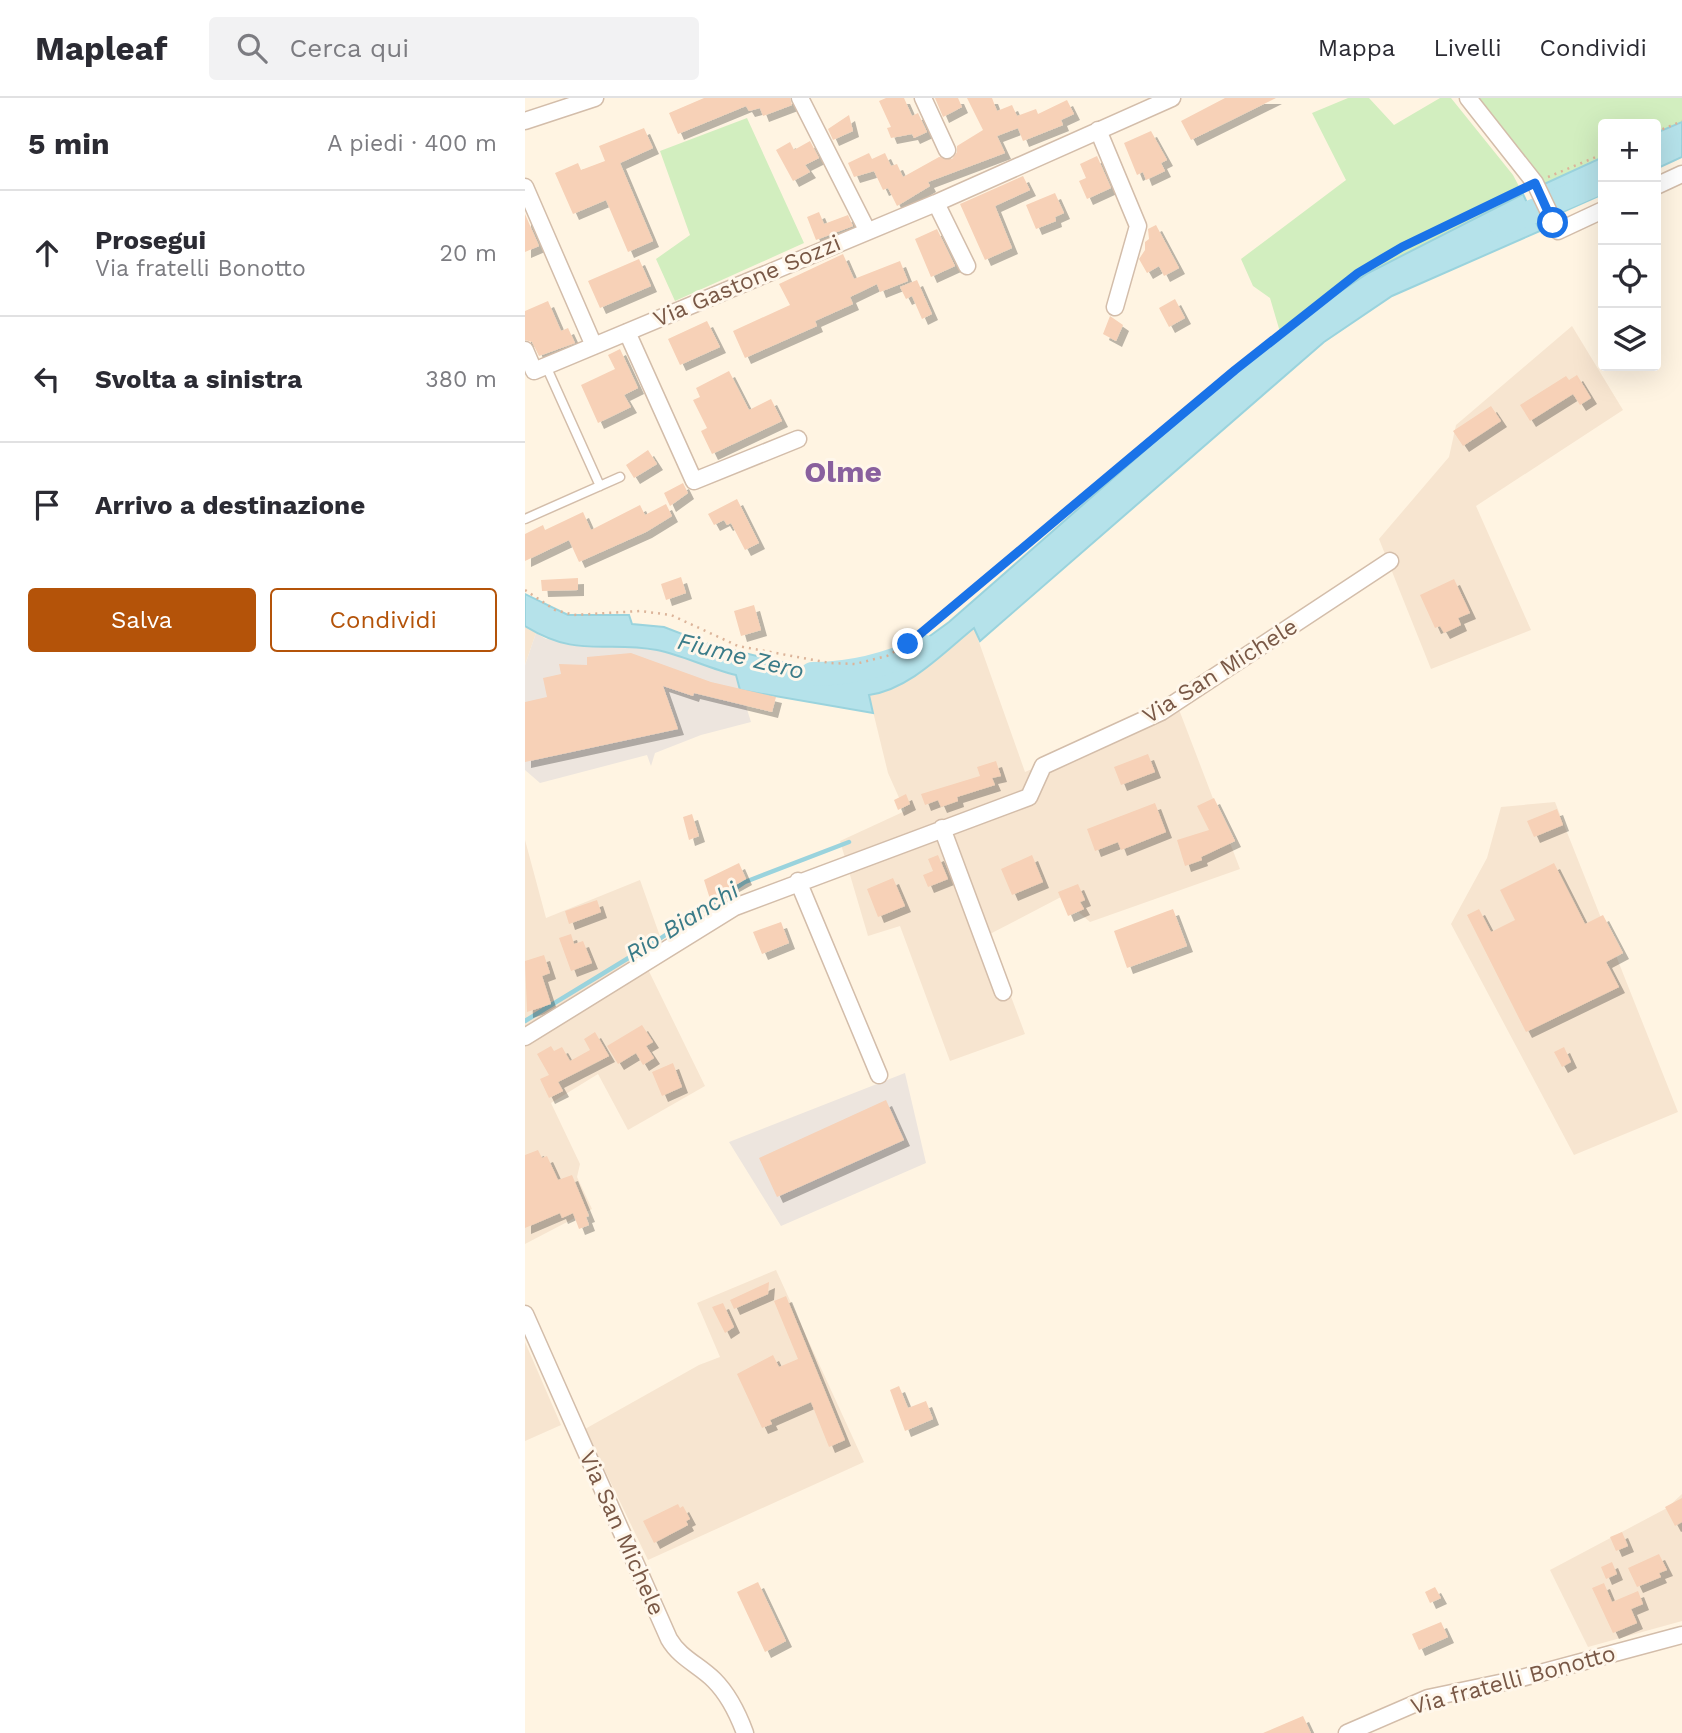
<!DOCTYPE html>
<html lang="it">
<head>
<meta charset="utf-8">
<style>
  :root { --surface:#fff; --page:#f2f2f3; --text:#2b2b33; --muted:#7c7c81; --line:#e1e1e2; --accent:#b45309 }
  body { margin:0; font-family:"Work Sans",sans-serif; background:var(--page); color:var(--text) }
  .controls { position:absolute; right:21px; top:21px; display:grid; overflow:hidden; border-radius:7px; box-shadow:0 7px 28px #0002 }
  .controls button { width:63px; height:63px; display:grid; place-items:center; padding:0; border:0; border-bottom:2px solid var(--line); background:var(--surface); color:var(--text); font:35px sans-serif }
  .stop { position:absolute; width:21px; height:21px; margin:-16px; border:5px solid #1a73e8; border-radius:50%; background:#fff }
  .stop.end { background:#1a73e8; border-color:#fff; box-shadow:0 2px 7px #0008 }
  .list { margin:0; padding:0; list-style:none }
  h2 { display:flex; justify-content:space-between; align-items:center; height:91px; margin:0; padding:0 28px; font-size:30px }
  h2 small { font-size:23px; font-weight:400; color:var(--muted) }
  .list li { display:grid; grid-template-columns:46px 1fr auto; gap:21px; align-items:center; box-sizing:border-box; height:126px; padding:0 28px; border-top:2px solid var(--line) }
  .list b { display:block; font-size:26px; white-space:nowrap }
  .list p { margin:0; font-size:23px; white-space:nowrap; color:var(--muted) }
  .list em { font-size:23px; font-style:normal; color:var(--muted) }
  .actions { display:flex; gap:14px; padding:21px 28px }
  .actions a { flex:1; padding:16px 0; border:2px solid var(--accent); border-radius:7px; text-align:center; font-size:24px; color:var(--accent) }
  .actions .main { background:var(--accent); color:#fff }
  .icon { flex:none; width:38px; height:38px; fill:none; stroke:currentColor; stroke-width:2; stroke-linecap:round; stroke-linejoin:round }
  .map { position:relative; flex:none; width:1157px; height:1635px; overflow:hidden }
  header { display:flex; align-items:center; gap:42px; box-sizing:border-box; height:98px; padding:0 35px; background:var(--surface); border-bottom:2px solid var(--line) }
  header strong { font-size:33px }
  nav { display:flex; gap:38px; margin-inline-start:auto; font-size:24px }
  .search { width:490px; height:63px; background:var(--page); display:flex; align-items:center; gap:18px; box-sizing:border-box; padding:0 24px; border-radius:7px; color:var(--muted); font-size:26px }
  main { display:flex }
  aside { flex:1; background:var(--surface) }
  .map>svg:first-child { display:block }
</style>
</head>
<body>
<header>
<strong>Mapleaf</strong>
<div class="search"><svg class="icon" aria-label="search" viewBox="0 0 24 24"><circle cx="10" cy="10" r="6"/><path d="M15 15l6 6"/></svg>Cerca qui</div>
<nav><a>Mappa</a><a>Livelli</a><a>Condividi</a></nav>
</header>
<main>
<aside>
<h2>5 min<small>A piedi · 400 m</small></h2>
<ul class="list">
<li><svg class="icon" aria-label="ahead" viewBox="0 0 24 24"><path d="M12 20V5M6 11l6-6 6 6"/></svg><div><b>Prosegui</b><p>Via fratelli Bonotto</p></div><em>20 m</em></li>
<li><svg class="icon" aria-label="left" viewBox="0 0 24 24"><path d="M17 20v-9H6M10 6l-5 5 5 5"/></svg><div><b>Svolta a sinistra</b></div><em>380 m</em></li>
<li><svg class="icon" aria-label="arrive" viewBox="0 0 24 24"><path d="M6 21V4h12l-3 4 3 4H6"/></svg><div><b>Arrivo a destinazione</b></div></li>
</ul>
<div class="actions"><a class="main">Salva</a><a>Condividi</a></div>
</aside>
<div class="map">
<svg width="1157" height="1635" viewBox="0 0 1157 1635">
  <defs>
    <filter id="shadow"><feDropShadow dx="6" dy="6" stdDeviation="0" flood-color="#0004"/></filter>
  </defs>
  <rect width="100%" height="100%" fill="#fff4e2"/>
  <path fill="#f7e5d0" d="M1047,228L1098,312L951,408L1006,532L906,571L854,441L924,359L931,327Z
    M0,528L11,535L0,567Z
    M449,530L500,674L653,609L715,771L565,824L536,799L463,837L500,936L425,963L375,828L343,838L315,743L380,713L363,675L344,597L371,588L395,574Z
    M1030,704L1153,1014L1049,1057L926,826L962,760L976,709Z
    M0,742L21,820L115,782L137,844L116,857L180,988L103,1032L73,976L26,1005L55,1066L52,1079L67,1111L0,1146Z
    M251,1172L339,1364L123,1462L60,1331L174,1267L195,1259L172,1205Z
    M0,1244L36,1327L0,1343Z
    M1157,1396V1523L1063,1549L1025,1472L1142,1410Z"/>
  <path fill="#ede5de" d="M11,535L21,541L134,552L211,577L226,624L176,637L130,655L126,668L122,657L15,685L0,672V567Z
    M380,975L401,1065L256,1128L204,1044Z"/>
  <path fill="#d2eebf" d="M823,0H844L869,27L915,0H926L988,77L998,96L843,175L755,234L745,200L728,188L716,161L821,82L787,15Z
    M952,0H1157V24L1131,35V26H1078V59L1017,87L1006,66Z
    M222,20L279,145L150,203L131,161L165,137L135,53Z"/>
  <path fill="#b5e2ea" stroke="#9ad3dd" stroke-width="2" d="M1157,24V59L1131,71V35Z
    M1078,59V96L1031,117L1017,87Z
    M998,96L1015,133L867,198L799,244L455,543L449,530C418,555 385,591 344,597L348,615L215,592L211,577C185,571 157,557 132,552C78,542 54,561 0,528V496L43,517H104L107,526L139,529L183,546L277,569L340,577L368,565L424,524L755,234L843,175Z"/>
  <g fill="none" stroke-linecap="round" stroke-linejoin="round">
    <path stroke="#9ad3dd" stroke-width="4.5" d="M0,923L133,842L220,784L324,744"/>
    <path stroke="#b5e2ea" stroke-width="24" d="M976,127L1078,83
      M287,576C328,576 363,567 400,549"/>
  </g>
  <path fill="#f7d1b7" filter="url(#shadow)" d="M179,0H265L267,7L238,18L235,10L224,13L221,8L153,36L144,15Z
    M361,0H379L387,18L393,15L402,34L389,40L387,36L366,40L362,30L366,29L354,3Z
    M410,0H433L437,9L418,19Z
    M442,0H467L472,13L487,7L492,18L511,11L513,16L542,2L549,16L536,22L538,27L498,43L493,30L472,38L480,55L403,84L405,88L372,108L363,90L358,92L349,73L329,79L323,65L344,55L347,61L360,55L366,68L372,66L378,79L414,59L427,61L432,54V48L458,32Z
    M700,0H751L666,42L656,23Z
    M324,17L328,33L308,42L303,31Z
    M119,30L128,50L95,65L128,143L103,154L81,102L48,116L30,75L53,65L56,72L80,63L74,48Z
    M626,33L642,62L636,65L640,73L621,82L618,74L612,77L599,45Z
    M285,43L294,60L280,67L285,74L268,83L251,52L265,44L269,52Z
    M572,58L586,90L562,101L554,83L561,80L555,66Z
    M498,78L505,92L470,108L487,150L460,162L435,106Z
    M530,95L539,115L530,119L531,123L511,131L501,107Z
    M294,114L299,126L323,117L328,128L291,142L282,119Z
    M0,116L14,148L0,154Z
    M631,127L654,170L639,178L634,168L622,175L614,161L620,152V144L624,141L623,131Z
    M412,131L430,168L406,179L390,141Z
    M318,156L329,181L375,163L383,183L355,194L352,186L325,199L328,206L290,223L292,228L220,260L208,233L265,207L254,186Z
    M114,161L126,188L75,210L63,183Z
    M392,182L407,216L397,221L387,198L381,201L375,189Z
    M650,201L660,220L644,229L634,210Z
    M23,203L36,233L43,230L50,245L14,258L7,244L0,242V213Z
    M585,218L598,227L591,243L578,236Z
    M182,223L195,249L155,267L143,241Z
    M95,251L113,290L99,297L106,309L73,325L56,287L90,271L83,257Z
    M204,273L224,312L246,301L257,323L187,356L176,333L182,330L168,302L175,299L171,290Z
    M1052,277L1066,300L1055,307L1048,296L1005,323L995,307L1041,278L1044,282Z
    M966,308L976,323L938,348L928,333Z
    M123,352L132,366L109,380L101,367Z
    M158,385L163,395L145,408L139,395Z
    M212,401L234,445L220,452L206,425L202,427L199,422L189,427L183,416Z
    M141,406L147,418L121,434L54,464L44,442L0,463V436L18,427L20,432L58,414L66,432L115,407L120,417Z
    M156,479L161,495L141,502L136,486Z
    M53,480V492L17,493L16,482Z
    M929,481L945,515L933,520L936,527L919,535L915,528L910,530L895,497Z
    M229,507L236,532L216,538L209,513Z
    M106,555L186,584L251,599L247,614L169,595L168,598L138,588L153,631L0,664V604L22,599L18,580L36,576L34,566L62,567V559Z
    M623,656L630,674L596,687L589,669Z
    M471,663L476,678L467,680L470,687L432,699L433,703L416,709L413,702L400,707L396,696L455,678L452,669Z
    M381,696L385,706L373,712L369,702Z
    M689,700L710,743L676,759L677,762L660,768L652,742L684,732L672,708Z
    M630,705L641,734L596,752L593,744L570,753L562,731Z
    M1032,711L1038,727L1009,739L1002,723Z
    M167,716L174,738L164,742L158,719Z
    M413,757L423,781L403,789L398,777L408,773L403,761Z
    M507,757L518,784L487,797L476,771Z
    M214,765L221,781L185,801L179,782Z
    M1029,765L1060,826L1078,817L1098,855L1081,864L1094,889L1001,934L942,817L954,811L966,834L990,822L975,792Z
    M368,780L380,808L353,819L342,791Z
    M553,786L560,802L555,804L559,811L543,818L533,794Z
    M72,802L76,814L44,826L40,813Z
    M648,811L662,848L602,870L589,833Z
    M256,824L264,845L237,856L228,834Z
    M46,836L49,846L58,843L67,865L46,873L34,840Z
    M19,857L25,875L17,878L26,906L2,914L0,863Z
    M117,927L128,944L121,948L129,960L118,967L111,955L93,966L82,948Z
    M70,934L84,958L33,984L38,993L24,1000L15,981L24,977L12,956L26,948L29,953L37,949L45,963L65,952L59,941Z
    M1039,949L1046,964L1037,969L1029,954Z
    M148,965L157,989L137,998L127,974Z
    M361,1002L379,1042L252,1099L234,1060Z
    M13,1052L17,1060L22,1058L33,1082L47,1077L64,1118L61,1119L64,1127L54,1131L48,1115L37,1120L35,1115L0,1130V1057Z
    M244,1184L243,1196L209,1211L205,1202Z
    M261,1198L320,1342L304,1349L286,1304L245,1322L247,1326L237,1330L212,1276L248,1257L254,1269L273,1261L249,1203Z
    M198,1205L209,1229L200,1235L187,1209Z
    M374,1288L383,1310L401,1303L408,1321L380,1333L365,1292Z
    M1157,1400V1424L1150,1428L1140,1409Z
    M153,1406L155,1410L158,1408L165,1421L161,1423L163,1427L129,1445L118,1423Z
    M1097,1434L1103,1448L1091,1453L1085,1439Z
    M1134,1456L1142,1472L1134,1475L1136,1479L1112,1489L1103,1470Z
    M1087,1464L1092,1476L1081,1481L1076,1469Z
    M233,1484L261,1543L240,1554L212,1494Z
    M1079,1485L1087,1504L1113,1493L1118,1506L1106,1511L1112,1525L1088,1535L1067,1490Z
    M910,1489L916,1500L905,1505L900,1494Z
    M916,1524L923,1539L894,1552L887,1536Z
    M778,1618L786,1635H738Z"/>
  <g fill="none" stroke-linecap="round" stroke-linejoin="round">
    <defs>
      <path id="lane" d="M21,268L75,388
        M0,421L95,379"/>
      <path id="street" d="M275,0L342,132
        M398,0L422,52
        M943,0L1010,85L1033,133L1078,112
        M0,23L70,0
        M573,32L613,128L590,209
        M1131,88L1157,76
        M0,89L69,248
        M411,105L442,168
        M102,234L169,383L273,341
        M0,252L9,273L411,105L647,0
        M417,730L478,894
        M273,783L354,977
        M0,939L210,809L504,699L518,668L636,614L865,463
        M0,1216L144,1541C155,1560 174,1567 189,1582C204,1597 213,1616 220,1635
        M822,1635L903,1600L989,1582L1157,1537"/>
    </defs>
    <use href="#lane" stroke="#d3bdaa" stroke-width="11"/>
    <use href="#street" stroke="#d3bdaa" stroke-width="19"/>
    <path stroke="#dcb49a" stroke-width="2.5" stroke-dasharray="2 5" stroke-linecap="butt" d="M1131,34L1157,23
      M1023,79L1078,56
      M0,492L30,512L49,517L115,513L146,517L213,548L305,565L330,566L362,558L383,546L710,272L833,175L877,149L998,90"/>
    <use href="#lane" stroke="#fff" stroke-width="8"/>
    <use href="#street" stroke="#fff" stroke-width="16"/>
  </g>
  <g fill="none" stroke-linecap="round" stroke-linejoin="round">
    <path stroke="#1a73e8" stroke-width="9" d="M383,546L710,272L833,175L877,149L1010,85L1028,125"/>
  </g>
  <g text-anchor="middle" dominant-baseline="central" stroke-width="6" stroke-linejoin="round" paint-order="stroke">
    <g font-size="23" fill="#795846" stroke="#fff7eb">
      <text transform="translate(222 183) rotate(-23)">Via Gastone Sozzi</text>
      <text transform="translate(695 573) rotate(-32)">Via San Michele</text>
      <text transform="translate(97 1435) rotate(66)">Via San Michele</text>
      <text transform="translate(988 1582) rotate(-15)">Via fratelli Bonotto</text>
    </g>
    <g font-size="24" font-style="italic" fill="#3a7b88" stroke="#fff7eb">
      <text transform="translate(216 558) rotate(14)">Fiume Zero</text>
      <text transform="translate(157 824) rotate(-32)">Rio Bianchi</text>
    </g>
    <g font-size="30" font-weight="bold" fill="#89609e" stroke="#fff7eb">
      <text x="318" y="373">Olme</text>
    </g>
  </g>
</svg>
<div class="controls">
<button>+</button>
<button>−</button>
<button><svg class="icon" aria-label="locate" viewBox="0 0 24 24"><circle cx="12" cy="12" r="6"/><path d="M12 2v4M12 18v4M2 12h4M18 12h4"/></svg></button>
<button><svg class="icon" aria-label="layers" viewBox="0 0 24 24"><path d="M12 4l9 5-9 5-9-5zM3 14l9 5 9-5"/></svg></button>
</div>
<div class="stop" style="left:1028px;top:125px"></div>
<div class="stop end" style="left:383px;top:546px"></div>
</div>
</main>
</body>
</html>
